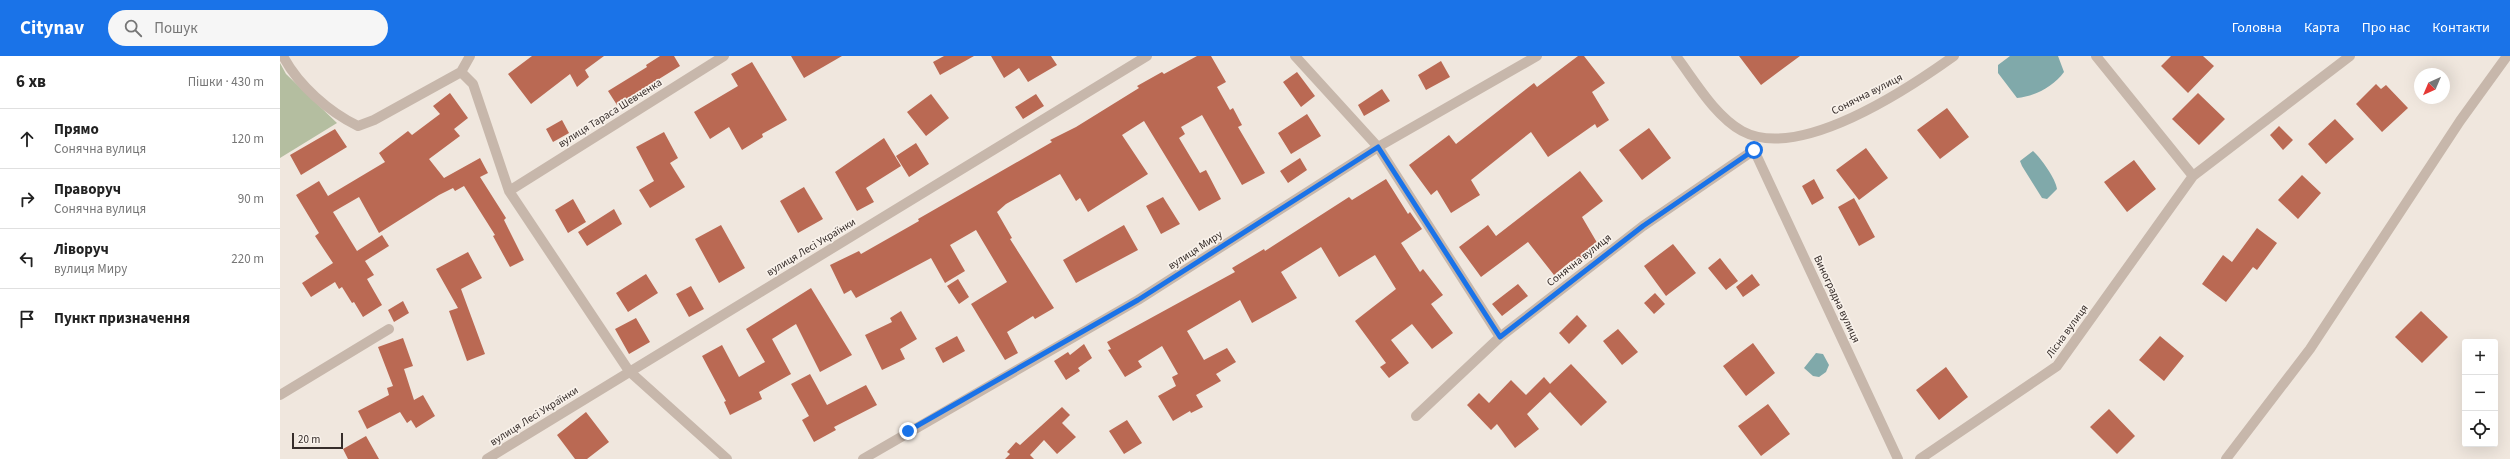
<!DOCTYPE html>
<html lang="uk">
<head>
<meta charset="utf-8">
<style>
  :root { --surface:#fff; --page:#f6f6f6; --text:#222; --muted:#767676; --line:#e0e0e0; --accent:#1a73e8 }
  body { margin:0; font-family:"Source Sans 3",sans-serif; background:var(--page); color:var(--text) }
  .controls { position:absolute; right:12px; bottom:12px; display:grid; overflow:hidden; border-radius:4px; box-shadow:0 4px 16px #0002 }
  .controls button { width:36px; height:36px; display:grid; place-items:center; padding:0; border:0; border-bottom:1px solid var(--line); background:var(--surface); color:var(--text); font:20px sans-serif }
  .compass { position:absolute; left:2134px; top:12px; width:36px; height:36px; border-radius:50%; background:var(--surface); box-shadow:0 4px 16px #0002; rotate:224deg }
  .scale { position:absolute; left:12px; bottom:10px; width:51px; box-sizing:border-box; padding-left:4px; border:2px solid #362d2a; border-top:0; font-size:11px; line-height:14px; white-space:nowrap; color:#362d2a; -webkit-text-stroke:3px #f8f1ea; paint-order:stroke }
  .stop { position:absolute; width:12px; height:12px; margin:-9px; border:3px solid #1a73e8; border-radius:50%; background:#fff }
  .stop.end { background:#1a73e8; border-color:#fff; box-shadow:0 1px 4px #0008 }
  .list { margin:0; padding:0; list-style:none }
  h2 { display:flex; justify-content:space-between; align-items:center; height:52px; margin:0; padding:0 16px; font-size:17px }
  h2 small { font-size:13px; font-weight:400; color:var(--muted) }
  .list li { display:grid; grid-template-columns:26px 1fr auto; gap:12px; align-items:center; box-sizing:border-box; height:60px; padding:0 16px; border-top:1px solid var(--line) }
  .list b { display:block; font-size:15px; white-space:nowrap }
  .list p { margin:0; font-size:13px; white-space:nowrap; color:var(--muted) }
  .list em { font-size:13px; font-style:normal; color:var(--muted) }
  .icon { flex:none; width:22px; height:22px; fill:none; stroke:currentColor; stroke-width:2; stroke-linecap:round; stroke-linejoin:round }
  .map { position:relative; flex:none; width:2230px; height:403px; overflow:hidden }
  header { display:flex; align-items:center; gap:24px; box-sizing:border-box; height:56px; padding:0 20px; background:var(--accent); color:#fff }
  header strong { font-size:19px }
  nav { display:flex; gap:22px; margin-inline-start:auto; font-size:14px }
  .search { width:280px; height:36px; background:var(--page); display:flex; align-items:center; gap:10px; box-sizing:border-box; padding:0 14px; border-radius:22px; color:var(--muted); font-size:15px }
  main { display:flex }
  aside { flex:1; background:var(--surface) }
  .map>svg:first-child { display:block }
</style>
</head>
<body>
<header>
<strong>Citynav</strong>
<div class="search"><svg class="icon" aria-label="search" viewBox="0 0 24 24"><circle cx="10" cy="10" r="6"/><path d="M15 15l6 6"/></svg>Пошук</div>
<nav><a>Головна</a><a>Карта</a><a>Про нас</a><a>Контакти</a></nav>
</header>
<main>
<aside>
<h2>6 хв<small>Пішки · 430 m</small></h2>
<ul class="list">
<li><svg class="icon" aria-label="ahead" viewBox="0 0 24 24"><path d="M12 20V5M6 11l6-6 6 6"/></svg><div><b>Прямо</b><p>Сонячна вулиця</p></div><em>120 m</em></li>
<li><svg class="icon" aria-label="right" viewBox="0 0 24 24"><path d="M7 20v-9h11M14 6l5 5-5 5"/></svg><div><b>Праворуч</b><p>Сонячна вулиця</p></div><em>90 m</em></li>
<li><svg class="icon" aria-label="left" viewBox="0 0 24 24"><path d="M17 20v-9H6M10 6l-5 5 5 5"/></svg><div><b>Ліворуч</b><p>вулиця Миру</p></div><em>220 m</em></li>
<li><svg class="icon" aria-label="arrive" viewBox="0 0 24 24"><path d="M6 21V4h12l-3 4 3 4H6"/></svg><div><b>Пункт призначення</b></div></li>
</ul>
</aside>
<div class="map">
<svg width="2230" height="403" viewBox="0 0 2230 403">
  <rect width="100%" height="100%" fill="#f0e7de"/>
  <path fill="#b4bea0" d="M0,7L6,18L57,67L0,102Z"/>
  <path fill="#80a9aa" d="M1730,0H1778L1784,16C1773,31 1755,40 1737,42L1718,17V9Z
    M1753,95C1761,102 1776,123 1777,133L1767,143L1762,142L1742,110L1740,105Z
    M1536,297L1543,298L1549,309L1546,316L1539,321L1533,320L1524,312Z"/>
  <path fill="#ba6953" d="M252,0H324L305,14L309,21L297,31L290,18L251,48L228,18Z
    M380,0H394L400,10L337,49L328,35L367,11L366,9Z
    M511,0H562L524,22Z
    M664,0H694L660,19L653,6Z
    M711,0H771L777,9L748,26L739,12L724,22Z
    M917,0H931L946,26L937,31L950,54L953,52L962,69L958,71L985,117L962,129L922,59L901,71L905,78L899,82L920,117L926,114L941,143L919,155L864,65L842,79L868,118L808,156L800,142L796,145L780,118L726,148L717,156L732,182L730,183L774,252L755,263L753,260L727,276L738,297L725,304L691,248L727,226L696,174L670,189L685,215L665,227L651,202L576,242L571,234L564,238L550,209L579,195L581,198L639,165L638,163L772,86L770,84L796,71L859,32L857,30L882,16L884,18Z
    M1298,0H1304L1325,27L1312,36L1329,64L1317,72L1315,68L1268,101L1251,76L1191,124L1200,139L1171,157L1157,134L1151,139L1129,109L1169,79L1176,88L1254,27L1257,31Z
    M1459,0H1520L1481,29Z
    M1891,0H1923L1934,10L1908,37L1881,10Z
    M1161,5L1170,21L1146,34L1138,19Z
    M472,6L507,64L482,78L483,81L462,94L449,71L430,83L414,56L458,30L451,18Z
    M1017,16L1035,40L1021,51L1003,26Z
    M2096,28L2101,33L2106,29L2128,52L2102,76L2076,48Z
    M1102,33L1110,45L1084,60L1078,49Z
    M170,37L188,62L174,73L180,80L149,103L164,122L200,102L208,117L200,121L226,162L224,164L244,204L230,211L213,180L215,179L184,130L175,135L173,132L159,139L99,177L79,141L53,156L77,195L102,179L109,190L85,205L94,219L87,223L102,249L83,261L74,246L72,247L62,231L59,233L55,226L31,241L22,227L53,207L35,180L39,177L16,139L39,125L48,140L105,106L99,97L128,75L132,79L160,58L153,50Z
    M1918,37L1945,63L1919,89L1892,63Z
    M651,38L669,62L646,80L627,56Z
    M756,38L764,50L743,63L735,51Z
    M1667,52L1689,81L1660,103L1637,74Z
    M1027,58L1041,80L1011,98L998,77Z
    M2055,63L2074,83L2046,108L2028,88Z
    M282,64L289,77L273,86L266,73Z
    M1999,70L2013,84L2003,94L1990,79Z
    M1369,72L1391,102L1362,124L1339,94Z
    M55,73L67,91L21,119L10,99Z
    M384,76L398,102L390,107L405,131L370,152L359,134L374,125L356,91Z
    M604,82L621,110L586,132L594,146L577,155L555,116Z
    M636,87L649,108L629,121L616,100Z
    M1586,92L1608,122L1579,144L1556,114Z
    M1020,102L1027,114L1008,127L1000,115Z
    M1854,104L1876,133L1847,156L1824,126Z
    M1300,115L1323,145L1302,161L1319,190L1294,208L1291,205L1274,219L1248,186L1201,221L1179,191L1208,169L1216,180Z
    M2022,119L2041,137L2018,163L1998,144Z
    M1106,123L1128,158L1130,156L1142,173L1121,187L1140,216L1143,213L1163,239L1151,248L1173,277L1152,293L1132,268L1111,284L1129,307L1109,322L1100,311L1106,307L1075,265L1116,233L1095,199L1059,221L1041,191L1001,216L1017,242L972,267L960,244L907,275L924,304L947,292L956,306L936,318L941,325L916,339L923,351L911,357L910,355L893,365L878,340L896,330L892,321L898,318L882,290L858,305L862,311L845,321L828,294L831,293L827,286L955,216L952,212L984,193L985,195L1069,141L1072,144Z
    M1534,123L1544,142L1532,149L1522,130Z
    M524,131L543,163L518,177L500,145Z
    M883,141L900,168L881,178L866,150Z
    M1574,142L1595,181L1579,190L1558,151Z
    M293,143L306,166L288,177L275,154Z
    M334,153L342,168L307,190L298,176Z
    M441,169L465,212L439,227L415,183Z
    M844,169L858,194L796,227L783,204Z
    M1977,172L1997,187L1977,214L1973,211L1946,246L1922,228L1943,199L1952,206Z
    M1393,188L1416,217L1386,240L1364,210Z
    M188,196L202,222L181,233L205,298L187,305L169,255L178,252L156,213Z
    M1440,202L1458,225L1446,234L1428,212Z
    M366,218L378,237L348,256L336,237Z
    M1472,218L1480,229L1463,241L1456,231Z
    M678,223L689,241L679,248L667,230Z
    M1238,228L1248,240L1222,260L1212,248Z
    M411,230L424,253L409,261L396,238Z
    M531,232L572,299L540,316L516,268L492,283L511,318L479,336L482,343L450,359L444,346L446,345L422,300L442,289L459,321L485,306L466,273Z
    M1375,237L1385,248L1374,258L1364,247Z
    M123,245L129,257L114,266L108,254Z
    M621,255L637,283L620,293L625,303L602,314L585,279L612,266L610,262Z
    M2141,255L2168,281L2142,307L2115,281Z
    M1297,259L1307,270L1289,288L1279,277Z
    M356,262L370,286L349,298L335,273Z
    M1338,273L1358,296L1342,309L1323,285Z
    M677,280L685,295L663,307L655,292Z
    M1880,280L1904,300L1884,325L1859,304Z
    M123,282L133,310L124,313L134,344L143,339L155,360L136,372L131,364L127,367L120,356L87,373L78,355L109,339L107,332L113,330L98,291Z
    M1473,287L1495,317L1466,340L1443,310Z
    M804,288L812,302L798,312L800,315L786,324L774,305L788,296L790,299Z
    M1291,308L1327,346L1301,370L1270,336L1247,358L1259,373L1235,392L1217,368L1211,374L1187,349L1199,337L1209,347L1231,324L1246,339L1264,321L1270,328Z
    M1666,311L1688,341L1659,364L1636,334Z
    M530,318L547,349L586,329L597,349L554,371L556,374L534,386L522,364L529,360L511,328Z
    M1488,348L1510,378L1481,400L1458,370Z
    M782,351L790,359L782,367L796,381L777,398L764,384L750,399L754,403H725L730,398L727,396L736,386L740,389Z
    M1829,353L1855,380L1837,398L1810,371Z
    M306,356L329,386L307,403H295L277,379Z
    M847,364L862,387L844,398L829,375Z
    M86,380L99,403H68L63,393Z"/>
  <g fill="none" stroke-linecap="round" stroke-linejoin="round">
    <path stroke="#c7b7ab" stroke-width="10" d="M3,0C18,29 49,56 78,70L94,64L181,16L190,0
      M1015,0L1098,91L1220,281
      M1396,0C1415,25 1434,59 1462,75C1519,106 1628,33 1674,0
      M1816,0L1913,120
      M181,16L193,28L229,135L349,315L447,403
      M1474,94L1618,403
      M229,135L444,0
      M0,339L109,273
      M1136,360L1220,281L1363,170L1474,94
      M207,403L867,0
      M583,403L858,244L1098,91L1257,0
      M1640,403L1777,310L1913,120L2070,0
      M1946,403L2030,293L2180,65L2227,0"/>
  </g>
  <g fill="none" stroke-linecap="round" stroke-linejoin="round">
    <path stroke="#1a73e8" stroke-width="5" d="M628,375L858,244L1098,91L1220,281L1363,170L1474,94"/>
  </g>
  <g text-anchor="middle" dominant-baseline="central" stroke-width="3.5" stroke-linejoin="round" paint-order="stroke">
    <g font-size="11" fill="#362d2a" stroke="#f8f1ea">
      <text transform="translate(1587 38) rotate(-27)">Сонячна вулиця</text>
      <text transform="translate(330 57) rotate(-32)">вулиця Тараса Шевченка</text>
      <text transform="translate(531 191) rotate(-31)">вулиця Лесі Українки</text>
      <text transform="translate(915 194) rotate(-33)">вулиця Миру</text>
      <text transform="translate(1299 204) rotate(-38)">Сонячна вулиця</text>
      <text transform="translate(1557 243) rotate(65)">Виноградна вулиця</text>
      <text transform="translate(1787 275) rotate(-54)">Лісна вулиця</text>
      <text transform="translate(254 360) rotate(-32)">вулиця Лесі Українки</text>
    </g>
  </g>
</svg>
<div class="controls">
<button>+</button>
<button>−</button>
<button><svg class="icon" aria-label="locate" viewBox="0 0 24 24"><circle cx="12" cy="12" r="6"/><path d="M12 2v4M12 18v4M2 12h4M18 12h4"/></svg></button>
</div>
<svg class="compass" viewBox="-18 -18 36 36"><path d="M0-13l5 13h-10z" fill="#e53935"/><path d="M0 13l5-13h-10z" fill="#767676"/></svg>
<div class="scale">20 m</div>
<div class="stop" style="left:1474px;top:94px"></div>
<div class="stop end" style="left:628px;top:375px"></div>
</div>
</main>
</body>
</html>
